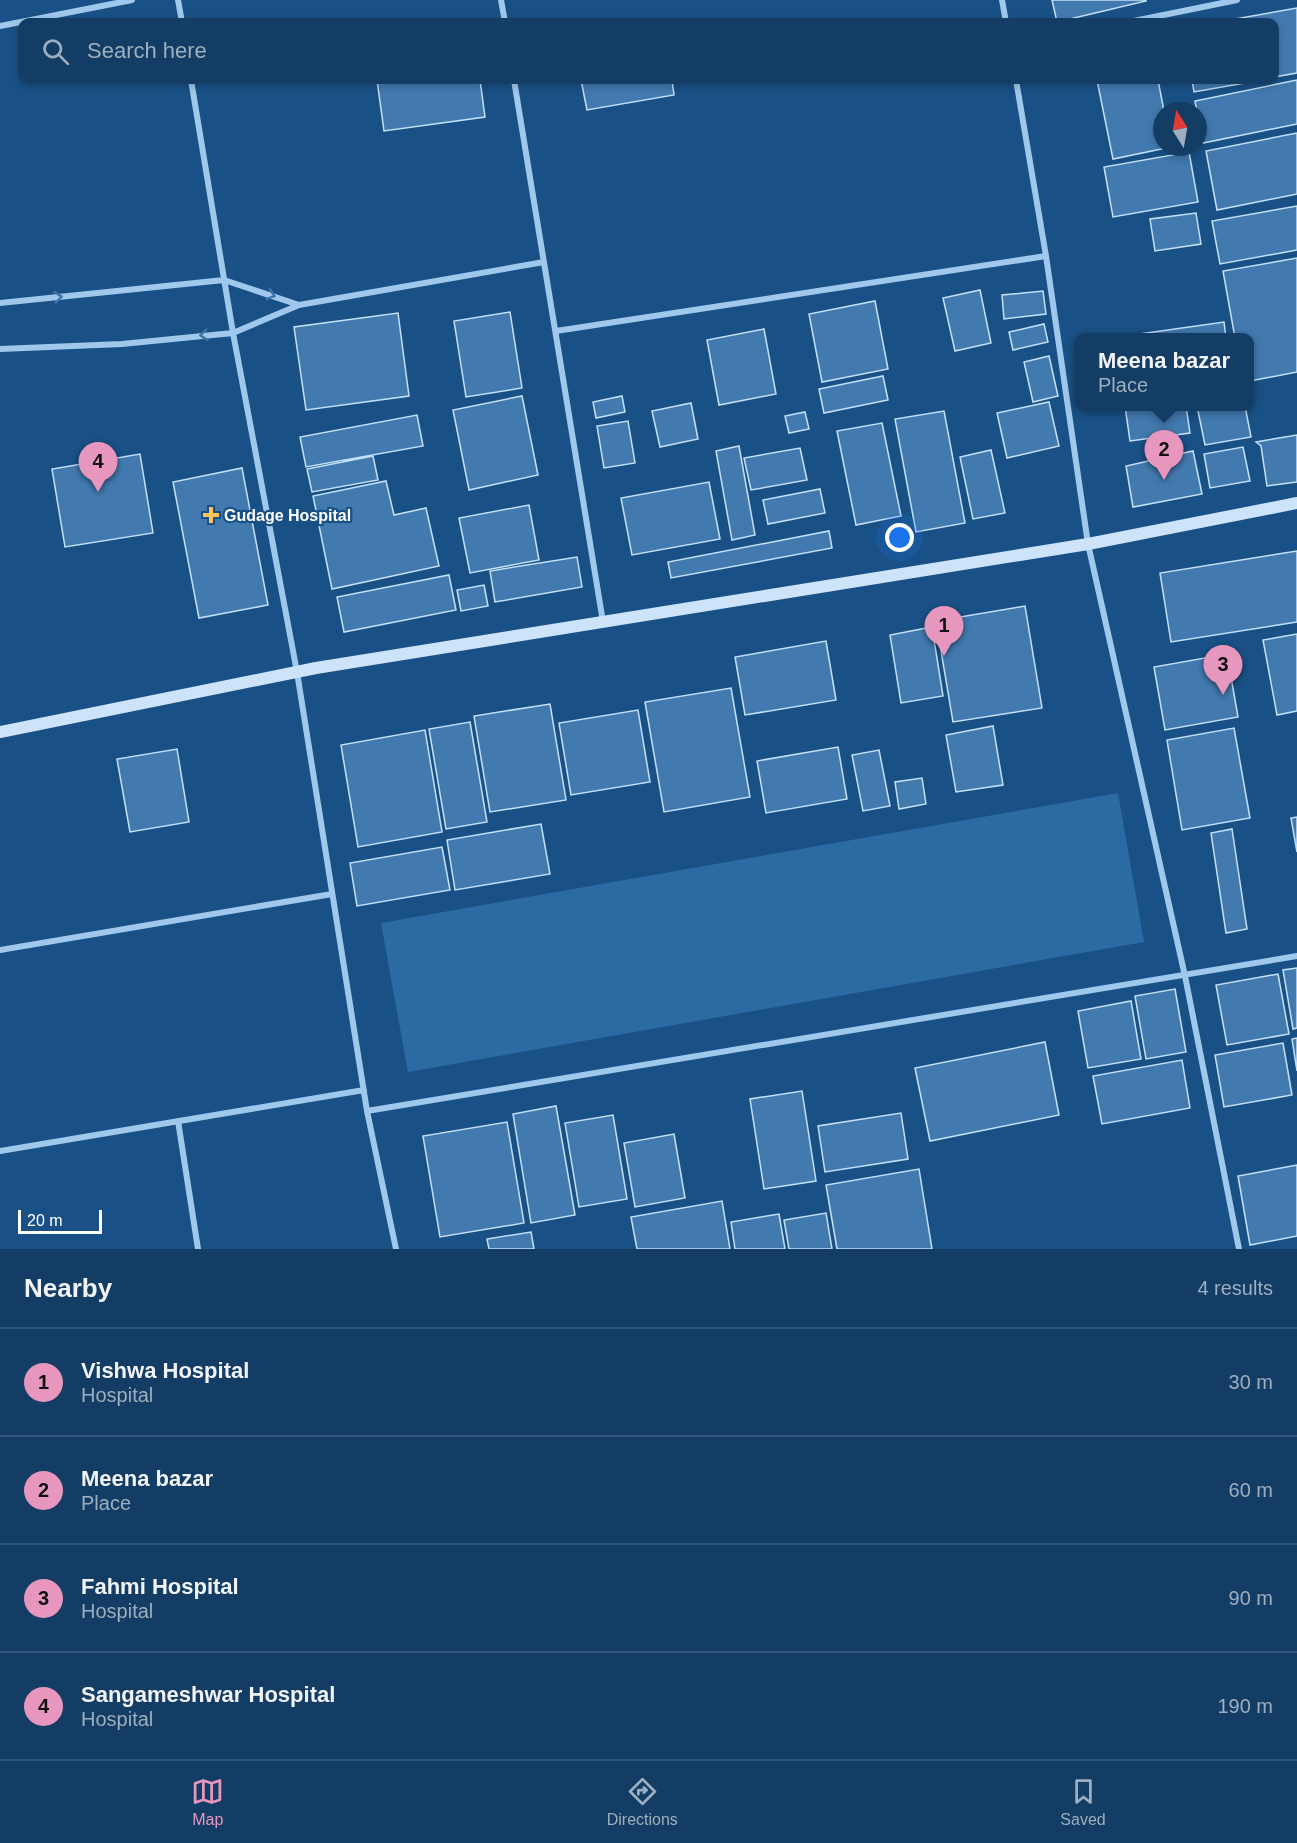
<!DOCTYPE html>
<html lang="en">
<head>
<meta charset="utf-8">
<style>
  :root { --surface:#133d64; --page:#1c446a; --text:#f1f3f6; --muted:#9daebf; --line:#325678; --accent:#e797bd }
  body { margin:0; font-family:Arial,sans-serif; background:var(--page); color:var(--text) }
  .compass { position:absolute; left:1153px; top:102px; width:54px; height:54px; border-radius:50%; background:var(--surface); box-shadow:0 3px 9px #0003; rotate:349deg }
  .scale { position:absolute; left:18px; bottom:15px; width:84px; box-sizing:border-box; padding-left:6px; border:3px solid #fff; border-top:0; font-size:16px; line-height:21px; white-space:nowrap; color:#fff; -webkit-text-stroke:4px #195186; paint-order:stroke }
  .you { position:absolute; left:900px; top:538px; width:21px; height:21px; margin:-15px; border:4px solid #fff; border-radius:50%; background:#1a73e8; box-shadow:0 0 0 9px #1a73e833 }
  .badge { display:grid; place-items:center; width:39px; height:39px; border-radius:50%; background:var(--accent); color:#111; font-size:20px; font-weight:700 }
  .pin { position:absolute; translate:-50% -50px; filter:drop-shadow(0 2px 3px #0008) }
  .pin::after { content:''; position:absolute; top:32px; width:21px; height:18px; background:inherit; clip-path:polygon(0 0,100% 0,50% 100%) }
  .popup { position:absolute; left:1074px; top:333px; width:180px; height:78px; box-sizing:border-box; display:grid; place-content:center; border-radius:12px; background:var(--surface); filter:drop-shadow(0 2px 4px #0005); font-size:20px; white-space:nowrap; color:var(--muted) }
  .popup b { font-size:22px; color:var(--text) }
  .popup::after { content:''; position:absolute; left:50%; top:100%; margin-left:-12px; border:12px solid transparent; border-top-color:var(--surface) }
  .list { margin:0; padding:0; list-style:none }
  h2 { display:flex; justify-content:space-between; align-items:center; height:78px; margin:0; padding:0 24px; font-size:26px }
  h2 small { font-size:20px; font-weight:400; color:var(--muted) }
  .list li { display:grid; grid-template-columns:39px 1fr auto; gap:18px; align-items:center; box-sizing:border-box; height:108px; padding:0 24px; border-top:2px solid var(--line) }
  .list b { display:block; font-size:22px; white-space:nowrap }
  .list p { margin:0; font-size:20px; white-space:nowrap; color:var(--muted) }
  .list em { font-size:20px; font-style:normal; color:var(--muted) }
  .icon { flex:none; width:33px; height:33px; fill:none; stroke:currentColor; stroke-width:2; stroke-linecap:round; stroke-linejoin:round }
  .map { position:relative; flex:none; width:1297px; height:1249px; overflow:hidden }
  .search { position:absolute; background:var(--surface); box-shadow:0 3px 9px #0003; left:18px; right:18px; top:18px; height:66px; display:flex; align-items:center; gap:15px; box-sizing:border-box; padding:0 21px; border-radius:12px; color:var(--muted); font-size:22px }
  .sheet { height:510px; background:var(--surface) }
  nav { display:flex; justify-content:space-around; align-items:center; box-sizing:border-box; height:84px; border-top:2px solid var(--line); background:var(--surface); font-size:16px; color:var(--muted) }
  nav a { display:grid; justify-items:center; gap:3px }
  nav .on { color:var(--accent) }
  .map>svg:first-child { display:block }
</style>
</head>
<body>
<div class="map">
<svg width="1297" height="1249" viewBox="0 0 1297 1249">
  <rect width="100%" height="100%" fill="#195186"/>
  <path fill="#2c6aa4" d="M1118,793L1144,942L408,1072L381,923Z"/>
  <path fill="#427ab0" stroke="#c5e0f9" stroke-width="1.5" d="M1052,0H1146V1L1057,22Z
    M1297,8V73L1274,77V22H1218Z
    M377,80H480L485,117L384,131Z
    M581,80H672L674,95L587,110Z
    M1097,80H1158L1164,111H1162V147H1171L1113,159Z
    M1192,80H1262L1194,92Z
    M1297,80V124L1203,143L1195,101Z
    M1297,133V194L1217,210L1206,151Z
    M1189,152L1198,202L1113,217L1104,167Z
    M1297,206V250L1220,264L1212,221Z
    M1196,213L1201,244L1155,251L1150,219Z
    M1297,258V372L1250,381V338H1235L1223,271Z
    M980,290L991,343L955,351L943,298Z
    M1043,291L1046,314L1004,319L1002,295Z
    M875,301L888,369L822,382L809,314Z
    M510,312L522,388L466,397L454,321Z
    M398,313L409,396L306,410L294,327Z
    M1224,322L1226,338L1118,337Z
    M1044,324L1048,342L1013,350L1009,332Z
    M764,329L776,394L719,405L707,340Z
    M1049,356L1058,396L1033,402L1024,362Z
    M883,376L888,400L824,413L819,389Z
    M522,396L538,475L469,490L453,410Z
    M622,396L625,412L596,418L593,402Z
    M1049,402L1059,446L1007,458L997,413Z
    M691,403L698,439L660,447L652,411Z
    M1125,406H1186L1190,433L1130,441Z
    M1197,406H1245L1251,437L1205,445Z
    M944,411L965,523L916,532L895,419Z
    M805,412L809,429L789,433L785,416Z
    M417,415L423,446L306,467L300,437Z
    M628,421L635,463L604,468L597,426Z
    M882,423L901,516L856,525L837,431Z
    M1297,435V482L1267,486L1261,446L1256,442Z
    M739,446L755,535L732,540L716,451Z
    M1243,447L1250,481L1210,488L1204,454Z
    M800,448L807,480L751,490L744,458Z
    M991,450L1005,513L973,519L960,457Z
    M1193,451L1202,494L1133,507L1126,466Z
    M140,454L153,533L65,547L52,469Z
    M373,456L378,480L312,492L307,469Z
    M242,468L268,605L199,618L173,482Z
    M386,481L394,515L426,508L439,566L332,589L313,496Z
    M709,482L720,539L632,555L621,498Z
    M820,489L825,513L768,524L763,500Z
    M529,505L539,560L470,573L459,518Z
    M829,531L832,548L671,578L668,562Z
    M1297,551V622L1171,642L1160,573Z
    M577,557L582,587L495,602L490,571Z
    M449,575L456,610L344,632L337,597Z
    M484,585L488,606L461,611L457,590Z
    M1025,606L1042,708L953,722L936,621Z
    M932,627L943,696L901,703L890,635Z
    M1297,634V711L1277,715L1263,640Z
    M826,641L836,700L745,715L735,657Z
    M1227,654L1238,717L1165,730L1154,667Z
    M731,688L750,797L664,812L645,702Z
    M550,704L566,800L490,812L474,716Z
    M638,710L650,782L571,795L559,723Z
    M470,722L487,822L446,829L429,729Z
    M993,726L1003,785L956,792L946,735Z
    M1234,728L1250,818L1182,830L1167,740Z
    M425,730L442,832L358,847L341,745Z
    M838,747L847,799L766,813L757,761Z
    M177,749L189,822L130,832L117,759Z
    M879,750L890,806L863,811L852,755Z
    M922,778L926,804L899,809L895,782Z
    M1297,817V852L1291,818Z
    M541,824L550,874L455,890L447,840Z
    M1232,829L1247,929L1226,933L1211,833Z
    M442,847L450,890L357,906L350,863Z
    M1297,968V1028L1293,1029L1283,970Z
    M1278,974L1289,1034L1227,1045L1216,985Z
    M1175,989L1186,1052L1146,1059L1135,996Z
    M1131,1001L1141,1059L1088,1068L1078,1011Z
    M1297,1038V1071L1292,1039Z
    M1045,1042L1059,1115L930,1141L915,1068Z
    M1283,1043L1292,1095L1224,1107L1215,1055Z
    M1182,1060L1190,1108L1102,1124L1093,1076Z
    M802,1091L816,1181L764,1189L750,1099Z
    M556,1106L575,1215L531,1223L513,1114Z
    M901,1113L908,1159L825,1172L818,1126Z
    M613,1115L627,1199L579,1207L565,1123Z
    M507,1122L524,1223L440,1237L423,1136Z
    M674,1134L685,1198L635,1207L624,1143Z
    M1297,1165V1236L1250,1245L1238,1176Z
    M919,1169L932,1249H837L826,1185Z
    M722,1201L730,1249H637L631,1217Z
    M826,1213L832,1249H789L784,1220Z
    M779,1214L785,1249H735L731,1222Z
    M531,1232L534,1249H489L487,1239Z"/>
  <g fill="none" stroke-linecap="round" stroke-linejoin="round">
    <path stroke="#a0c8ec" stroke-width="6" d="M178,0L182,22
      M501,0L505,22
      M1002,0L1006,22
      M1129,22L1237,0
      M0,26L132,0
      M191,80L233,333L297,672L367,1111L396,1249
      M514,80L603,622
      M1016,80L1046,256L1088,544L1185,976L1239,1249
      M0,303L224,280L299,305
      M556,331L1046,256
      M0,349L122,344L233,333L299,305L544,262
      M0,950L332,894
      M367,1111L1297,956
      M178,1121L198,1249
      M0,1151L364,1090"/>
    <path stroke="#cce3f9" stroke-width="12" d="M0,732L316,668L1088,544L1297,503"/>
  </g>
  <defs><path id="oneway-chevron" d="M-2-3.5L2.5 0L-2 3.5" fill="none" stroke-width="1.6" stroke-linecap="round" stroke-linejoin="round" transform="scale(1.5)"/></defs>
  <g stroke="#4275a5">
    <use href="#oneway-chevron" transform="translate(271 295) rotate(19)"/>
    <use href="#oneway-chevron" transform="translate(58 297) rotate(-6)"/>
    <use href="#oneway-chevron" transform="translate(204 335) rotate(174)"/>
  </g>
  <path fill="#ffc45b" stroke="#195186" stroke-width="2" d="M208 506h6v6h6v6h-6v6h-6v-6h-6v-6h6z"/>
  <g text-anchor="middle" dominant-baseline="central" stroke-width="4.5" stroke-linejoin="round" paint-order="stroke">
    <g font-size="16" font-weight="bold" fill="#fff" stroke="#195186" text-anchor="start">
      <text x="224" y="515">Gudage Hospital</text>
    </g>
  </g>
</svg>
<svg class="compass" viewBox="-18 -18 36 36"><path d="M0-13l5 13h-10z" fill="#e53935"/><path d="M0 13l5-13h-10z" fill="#9daebf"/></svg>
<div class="scale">20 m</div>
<div class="you"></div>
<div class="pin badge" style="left:944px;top:656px">1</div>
<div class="pin badge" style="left:1164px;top:480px">2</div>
<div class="popup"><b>Meena bazar</b>Place</div>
<div class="pin badge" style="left:1223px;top:695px">3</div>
<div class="pin badge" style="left:98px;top:492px">4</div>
<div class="search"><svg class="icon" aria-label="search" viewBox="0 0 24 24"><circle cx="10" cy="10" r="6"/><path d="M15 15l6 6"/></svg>Search here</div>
</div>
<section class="sheet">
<h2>Nearby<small>4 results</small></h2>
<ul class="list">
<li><span class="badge">1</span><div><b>Vishwa Hospital</b><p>Hospital</p></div><em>30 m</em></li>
<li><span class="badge">2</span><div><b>Meena bazar</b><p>Place</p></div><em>60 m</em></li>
<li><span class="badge">3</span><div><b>Fahmi Hospital</b><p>Hospital</p></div><em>90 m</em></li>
<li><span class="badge">4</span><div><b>Sangameshwar Hospital</b><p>Hospital</p></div><em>190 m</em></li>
</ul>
</section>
<nav>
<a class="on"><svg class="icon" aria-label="map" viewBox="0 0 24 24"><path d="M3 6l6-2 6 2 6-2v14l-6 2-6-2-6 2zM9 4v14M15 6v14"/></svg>Map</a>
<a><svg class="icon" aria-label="directions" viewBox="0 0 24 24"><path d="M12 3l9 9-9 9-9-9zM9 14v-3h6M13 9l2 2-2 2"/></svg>Directions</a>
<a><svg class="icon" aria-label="saved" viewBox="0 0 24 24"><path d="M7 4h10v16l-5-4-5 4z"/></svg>Saved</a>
</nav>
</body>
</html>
